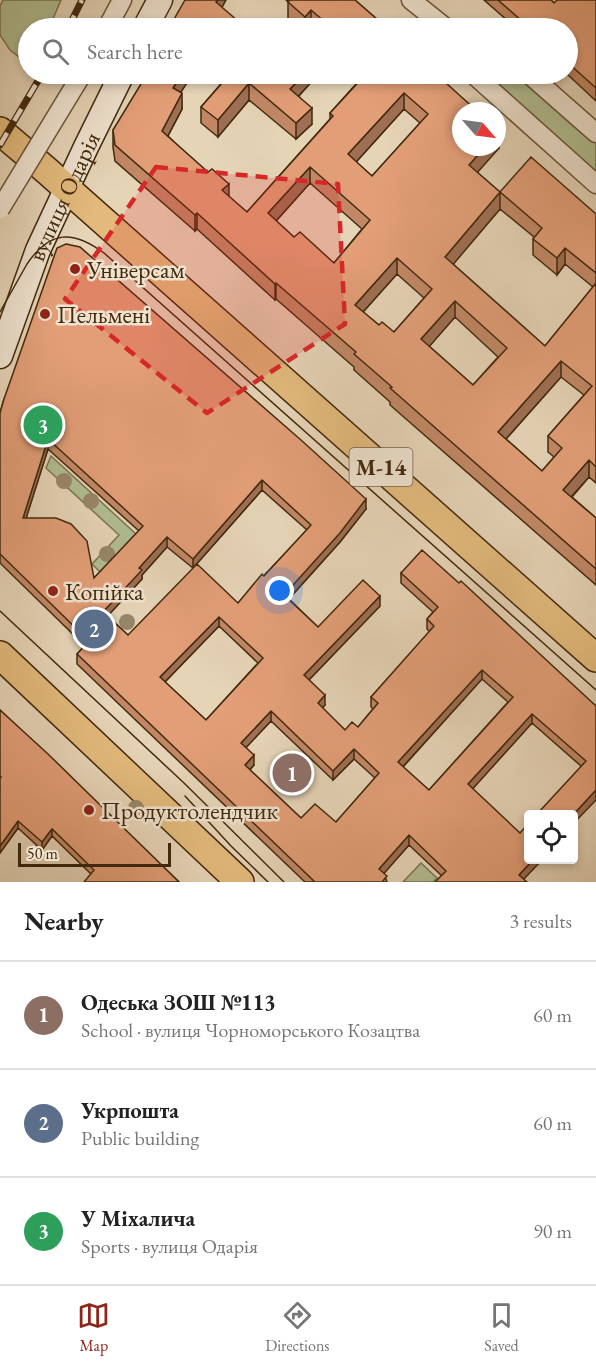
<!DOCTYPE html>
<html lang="en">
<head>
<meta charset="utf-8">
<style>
  :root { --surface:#fff; --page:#f6f6f6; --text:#222; --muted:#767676; --line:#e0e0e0; --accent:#8f2418 }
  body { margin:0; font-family:"EB Garamond",serif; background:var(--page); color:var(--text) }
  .controls { position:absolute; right:18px; bottom:18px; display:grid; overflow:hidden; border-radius:6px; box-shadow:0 3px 9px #0003 }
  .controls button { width:54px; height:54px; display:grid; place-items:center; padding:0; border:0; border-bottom:2px solid var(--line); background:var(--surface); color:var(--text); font:30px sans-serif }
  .compass { position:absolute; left:452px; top:102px; width:54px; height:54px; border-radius:50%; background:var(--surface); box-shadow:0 3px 9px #0003; rotate:118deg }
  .scale { position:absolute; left:18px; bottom:15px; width:153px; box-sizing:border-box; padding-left:6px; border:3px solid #42290d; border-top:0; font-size:16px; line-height:21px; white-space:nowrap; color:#42290d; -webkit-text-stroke:4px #efe3d0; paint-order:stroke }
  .you { position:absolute; left:280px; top:591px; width:21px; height:21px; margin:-15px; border:4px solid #fff; border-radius:50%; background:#1a73e8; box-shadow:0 0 0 9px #1a73e833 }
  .badge { display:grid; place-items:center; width:39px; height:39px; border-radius:50%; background:var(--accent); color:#fff; font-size:20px; font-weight:700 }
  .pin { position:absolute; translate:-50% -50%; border:3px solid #fff; box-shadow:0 2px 6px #0006 }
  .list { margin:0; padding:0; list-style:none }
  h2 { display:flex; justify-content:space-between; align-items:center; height:78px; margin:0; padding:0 24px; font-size:26px }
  h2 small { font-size:20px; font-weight:400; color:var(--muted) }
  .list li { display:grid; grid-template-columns:39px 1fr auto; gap:18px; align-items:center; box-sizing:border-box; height:108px; padding:0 24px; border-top:2px solid var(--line) }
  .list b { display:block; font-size:22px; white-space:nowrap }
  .list p { margin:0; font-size:20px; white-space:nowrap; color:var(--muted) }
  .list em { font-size:20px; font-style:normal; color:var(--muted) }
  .icon { flex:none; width:33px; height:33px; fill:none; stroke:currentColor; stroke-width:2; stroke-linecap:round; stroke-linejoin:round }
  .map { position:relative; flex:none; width:596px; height:882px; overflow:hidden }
  .search { position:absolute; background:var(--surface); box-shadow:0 3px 9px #0003; left:18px; right:18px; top:18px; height:66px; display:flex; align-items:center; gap:15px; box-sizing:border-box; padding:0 21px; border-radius:33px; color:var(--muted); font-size:22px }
  .sheet { height:402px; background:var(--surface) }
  nav { display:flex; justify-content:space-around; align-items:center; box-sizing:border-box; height:84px; border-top:2px solid var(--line); background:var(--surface); font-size:16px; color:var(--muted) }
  nav a { display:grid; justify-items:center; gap:3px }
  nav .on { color:var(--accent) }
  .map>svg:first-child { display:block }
</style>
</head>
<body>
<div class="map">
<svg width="596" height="882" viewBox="0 0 596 882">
  <rect width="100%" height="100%" fill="#e6d4b7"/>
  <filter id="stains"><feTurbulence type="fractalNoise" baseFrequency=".00333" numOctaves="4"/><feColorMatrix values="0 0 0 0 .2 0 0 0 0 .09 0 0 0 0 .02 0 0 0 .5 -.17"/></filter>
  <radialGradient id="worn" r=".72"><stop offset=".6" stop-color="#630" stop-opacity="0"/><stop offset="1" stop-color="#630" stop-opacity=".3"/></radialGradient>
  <path fill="#b1be92" stroke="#7a7450" stroke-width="1.5" d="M3,0H61L49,28H28V60H23L10,50L0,35V6Z
    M483,74H519L596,141V172Z
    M51,456L136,534L100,572L92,564L119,535L46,468Z
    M421,863L437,878L433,882H403Z"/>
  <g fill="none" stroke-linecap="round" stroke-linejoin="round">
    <defs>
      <path id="street" d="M411,0L446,28
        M107,28L122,0
        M473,74L596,184
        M529,74L596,133"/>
      <g id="secondary">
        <path d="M145,28L160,0"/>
        <path id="s1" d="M0,356L38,250L86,147L122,74"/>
      </g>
      <path id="primary" d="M0,131L46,170L596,658
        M0,655L240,882"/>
    </defs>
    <use href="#street" stroke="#6b5438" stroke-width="21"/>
    <use href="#secondary" stroke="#42290d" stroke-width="27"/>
    <use href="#primary" stroke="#42290d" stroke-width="30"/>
    <use href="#street" stroke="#efe3d0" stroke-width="18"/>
    <use href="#secondary" stroke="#efe3d0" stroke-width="24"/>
    <use href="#primary" stroke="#e3ba7c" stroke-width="27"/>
    <path stroke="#42290d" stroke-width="1.5" d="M0,312L27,264C50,230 73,230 104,253L596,690
      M0,611L184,783L284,882
      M185,796L231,846L268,882"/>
    <defs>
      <path id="rail" d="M68,28L82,0
        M0,145L42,74"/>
    </defs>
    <use href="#rail" stroke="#42290d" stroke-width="7"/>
    <use href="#rail" stroke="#efe3d0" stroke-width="4.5" stroke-dasharray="14" stroke-linecap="butt"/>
    <defs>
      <path id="street-bridge" d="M0,209L82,74"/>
    </defs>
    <use href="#street-bridge" stroke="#6b5438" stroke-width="21" stroke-linecap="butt"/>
    <use href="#street-bridge" stroke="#efe3d0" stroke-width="18"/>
  </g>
  <g fill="#988668">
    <circle cx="64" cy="481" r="8"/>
    <circle cx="91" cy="501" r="8"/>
    <circle cx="107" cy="554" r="8"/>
    <circle cx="127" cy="622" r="8"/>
    <circle cx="136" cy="808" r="8"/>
  </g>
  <path fill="#c28866" stroke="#42290d" stroke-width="1.5" fill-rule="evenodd" d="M286,0H355L387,28H313L311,27L309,28H299L288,18V2Z
    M484,0H551L554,3L596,0V101L567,74V28H516Z
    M221,74H318L299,96L312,124L296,139L249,100L218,137L201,123V107L226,78Z
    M365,74H436L499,148L477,172L500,192L596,214V483L589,477L572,497L596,518V585L390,405V402L354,370V367L276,299L275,300L197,229L195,231L115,161L113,147V130L181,92L182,109L168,136L229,197L247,212L330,119V113ZM404,109L420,123L372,176L356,162ZM310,183L362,229L334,263L294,237L276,221ZM500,209L534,237L533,239V255L557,275L565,264L593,287L545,346L453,264ZM397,274L424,298L394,332L379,325L363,312ZM455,317L498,357L473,385L429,346ZM561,377L584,395L548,436V452L554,457L542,471L506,439Z
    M4,399L366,509L340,542L289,599L318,627L380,606L309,680L325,705L322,708L345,730L358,727L373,709L371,707V697L430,632L427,629V619L433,612L401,583V573L596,706V800L581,766L532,723L472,789L528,860L442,876L409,845L384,873L387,882H305L77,664V654L85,646L0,563V413ZM48,449L139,531L94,578L26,518ZM262,490L307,530L238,603L128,635L107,616L142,579V575L167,547L193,568ZM219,626L258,663L206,720L165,682ZM482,679L508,702L429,790L403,767ZM271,721L333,780L354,759L375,778L336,822L301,818L250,770L254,765L245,748Z
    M0,710L179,882L91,874L52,836L42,850L18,828L0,853Z"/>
  <path fill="#9e6f53" stroke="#42290d" stroke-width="1.5" d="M218,0H226L216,18V2Z
    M311,10V27L309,28H305V17Z
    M182,74H193L173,104V88Z
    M305,74H318V75L290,105V89Z
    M249,83V100L218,137V120Z
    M182,93V109L162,147V131Z
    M404,93V109L348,171V154Z
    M312,108V124L296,139V123Z
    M499,131V148L469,182V165L485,147H497V134Z
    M310,167V183L268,230V213Z
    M229,184V200L222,190Z
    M500,192V209L445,274V257Z
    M197,213V229L195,231V215Z
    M565,248V264L557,275V258Z
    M397,258V274L355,321V305Z
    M276,283V299L275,300V284Z
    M455,301V317L421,356V339Z
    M561,361V377L498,448V432Z
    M48,439V449L23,528V518Z
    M589,460V477L563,506V490Z
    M262,480V490L193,568V559Z
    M366,499V509L340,542L284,604V595Z
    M167,537V547L142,575V579L103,621V612L139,568Z
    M380,596V606L304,685V675Z
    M219,617V626L160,687V677Z
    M482,670V679L398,772V762Z
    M325,695V705L318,713V703Z
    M271,711V721L241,753V743Z
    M532,714V723L468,794V784Z
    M354,749V759L333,780V771Z
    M254,755V765L245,775V765Z
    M596,790V800L573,824V815Z
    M18,821V828L0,853V846Z
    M52,829V836L42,850V842Z
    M409,835V845L379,879V869Z
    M533,860H542L521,882L519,875Z"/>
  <path fill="#e29e77" stroke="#42290d" stroke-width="1.5" fill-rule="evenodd" d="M185,0H218L216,2L246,28H169Z
    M290,0H355L387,28H332L311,10L305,17L288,2Z
    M498,0H551L554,3L557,0H596V88L567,62V28H530Z
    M147,74H182L173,88L182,93L162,131L208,172L212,169L229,184L222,190L247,212L333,116L330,113L366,74H436L477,111H461V147H485L469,165L500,192L531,157L596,214V273L565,248L557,258L533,239L542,228L500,192L445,257L545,346L596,283V467L589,460L563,490L596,518V569L390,388L392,387L354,354L356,352L276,283L275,284L197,213L195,215L115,145L113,130ZM404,93L428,114L372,176L348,154ZM310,167L370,220L334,263L300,232L294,237L268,213ZM397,258L432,289L394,332L382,322L379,325L355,305ZM455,301L507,348L473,385L421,339ZM561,361L592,386L548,436L562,448L542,471L498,432Z
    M230,74H305L290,89L312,108L296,123L249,83L218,120L201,107Z
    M66,244L80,247L301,440L366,499L340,533L284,595L318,627L363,580L380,596L304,675L325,695L318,703L345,730L352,722L358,727L378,703L371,697L434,626L427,619L438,607L401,573L422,550L459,583L461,581L596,706V790L573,815L537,814L586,761L532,714L468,784L520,833L528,824V860H533L519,875L527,882H435L446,871L409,835L379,869L387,876L382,882H315L77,654L89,641L0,554V413L4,399L57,248ZM48,439L143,526L94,578L87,541L71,524L56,518H23ZM262,480L311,525L264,576L262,574L238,603L197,564L128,635L103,612L142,570L139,568L167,537L193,559ZM219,617L263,658L206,720L160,677ZM482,670L513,697L429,790L398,762ZM271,711L333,771L354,749L379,773L336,822L315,804L301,818L245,765L254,755L241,743Z
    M0,710L48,754L179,882H84L94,870L52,829L42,842L18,821L0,846V778L1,777L0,776Z"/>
  <path fill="#d62828" fill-opacity="0.2" stroke="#d62828" stroke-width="4.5" stroke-dasharray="12 8" stroke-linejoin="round" d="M156,167L338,184L345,324L207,413L65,299Z"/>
  <g fill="#8f2418" stroke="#efe3d0" stroke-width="2">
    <circle cx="75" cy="269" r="6"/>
    <circle cx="45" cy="314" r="6"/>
    <circle cx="53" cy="591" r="6"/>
    <circle cx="89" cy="810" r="6"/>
  </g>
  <g text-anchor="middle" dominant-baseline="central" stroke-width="5" stroke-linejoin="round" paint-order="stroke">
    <rect fill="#efe3d0" stroke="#766148" stroke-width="1.5" x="349.5" y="448" width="63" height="38" rx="4.5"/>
    <g font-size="22" font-weight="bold" fill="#42290d">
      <text x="381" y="467">М-14</text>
    </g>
    <g font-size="24" fill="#42290d" stroke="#efe3d0">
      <text stroke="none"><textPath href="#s1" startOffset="172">вулиця Одарія</textPath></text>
    </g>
    <g font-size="24" fill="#42290d" stroke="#efe3d0" text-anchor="start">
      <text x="87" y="269">Унiверсам</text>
      <text x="57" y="314">Пельмені</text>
      <text x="65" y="591">Копійка</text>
      <text x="101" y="810">Продуктолендчик</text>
    </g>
  </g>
  <rect width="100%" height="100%" filter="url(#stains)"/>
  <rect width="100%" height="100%" fill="url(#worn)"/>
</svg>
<div class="controls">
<button><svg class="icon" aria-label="locate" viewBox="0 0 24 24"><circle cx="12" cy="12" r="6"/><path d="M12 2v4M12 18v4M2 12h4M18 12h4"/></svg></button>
</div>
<svg class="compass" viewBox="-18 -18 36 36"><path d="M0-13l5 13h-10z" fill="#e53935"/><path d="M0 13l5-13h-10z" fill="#767676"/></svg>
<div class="scale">50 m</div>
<div class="you"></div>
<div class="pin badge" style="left:292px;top:773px;background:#8d6e63">1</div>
<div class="pin badge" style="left:94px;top:629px;background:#5c6f8a">2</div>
<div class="pin badge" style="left:43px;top:425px;background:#2e9e5b">3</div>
<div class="search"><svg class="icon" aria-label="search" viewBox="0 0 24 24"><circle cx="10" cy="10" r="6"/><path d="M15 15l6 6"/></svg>Search here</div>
</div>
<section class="sheet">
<h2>Nearby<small>3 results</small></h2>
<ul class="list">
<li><span class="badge" style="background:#8d6e63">1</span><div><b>Одеська ЗОШ №113</b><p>School · вулиця Чорноморського Козацтва</p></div><em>60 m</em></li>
<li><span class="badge" style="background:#5c6f8a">2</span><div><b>Укрпошта</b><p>Public building</p></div><em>60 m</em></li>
<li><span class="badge" style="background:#2e9e5b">3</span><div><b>У Міхалича</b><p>Sports · вулиця Одарія</p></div><em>90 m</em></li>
</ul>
</section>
<nav>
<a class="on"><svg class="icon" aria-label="map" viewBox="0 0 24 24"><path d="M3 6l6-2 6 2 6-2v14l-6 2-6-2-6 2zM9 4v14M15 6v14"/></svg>Map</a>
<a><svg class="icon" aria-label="directions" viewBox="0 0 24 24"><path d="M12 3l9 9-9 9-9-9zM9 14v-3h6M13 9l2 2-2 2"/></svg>Directions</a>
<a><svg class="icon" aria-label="saved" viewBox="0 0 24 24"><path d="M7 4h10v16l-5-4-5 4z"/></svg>Saved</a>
</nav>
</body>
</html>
